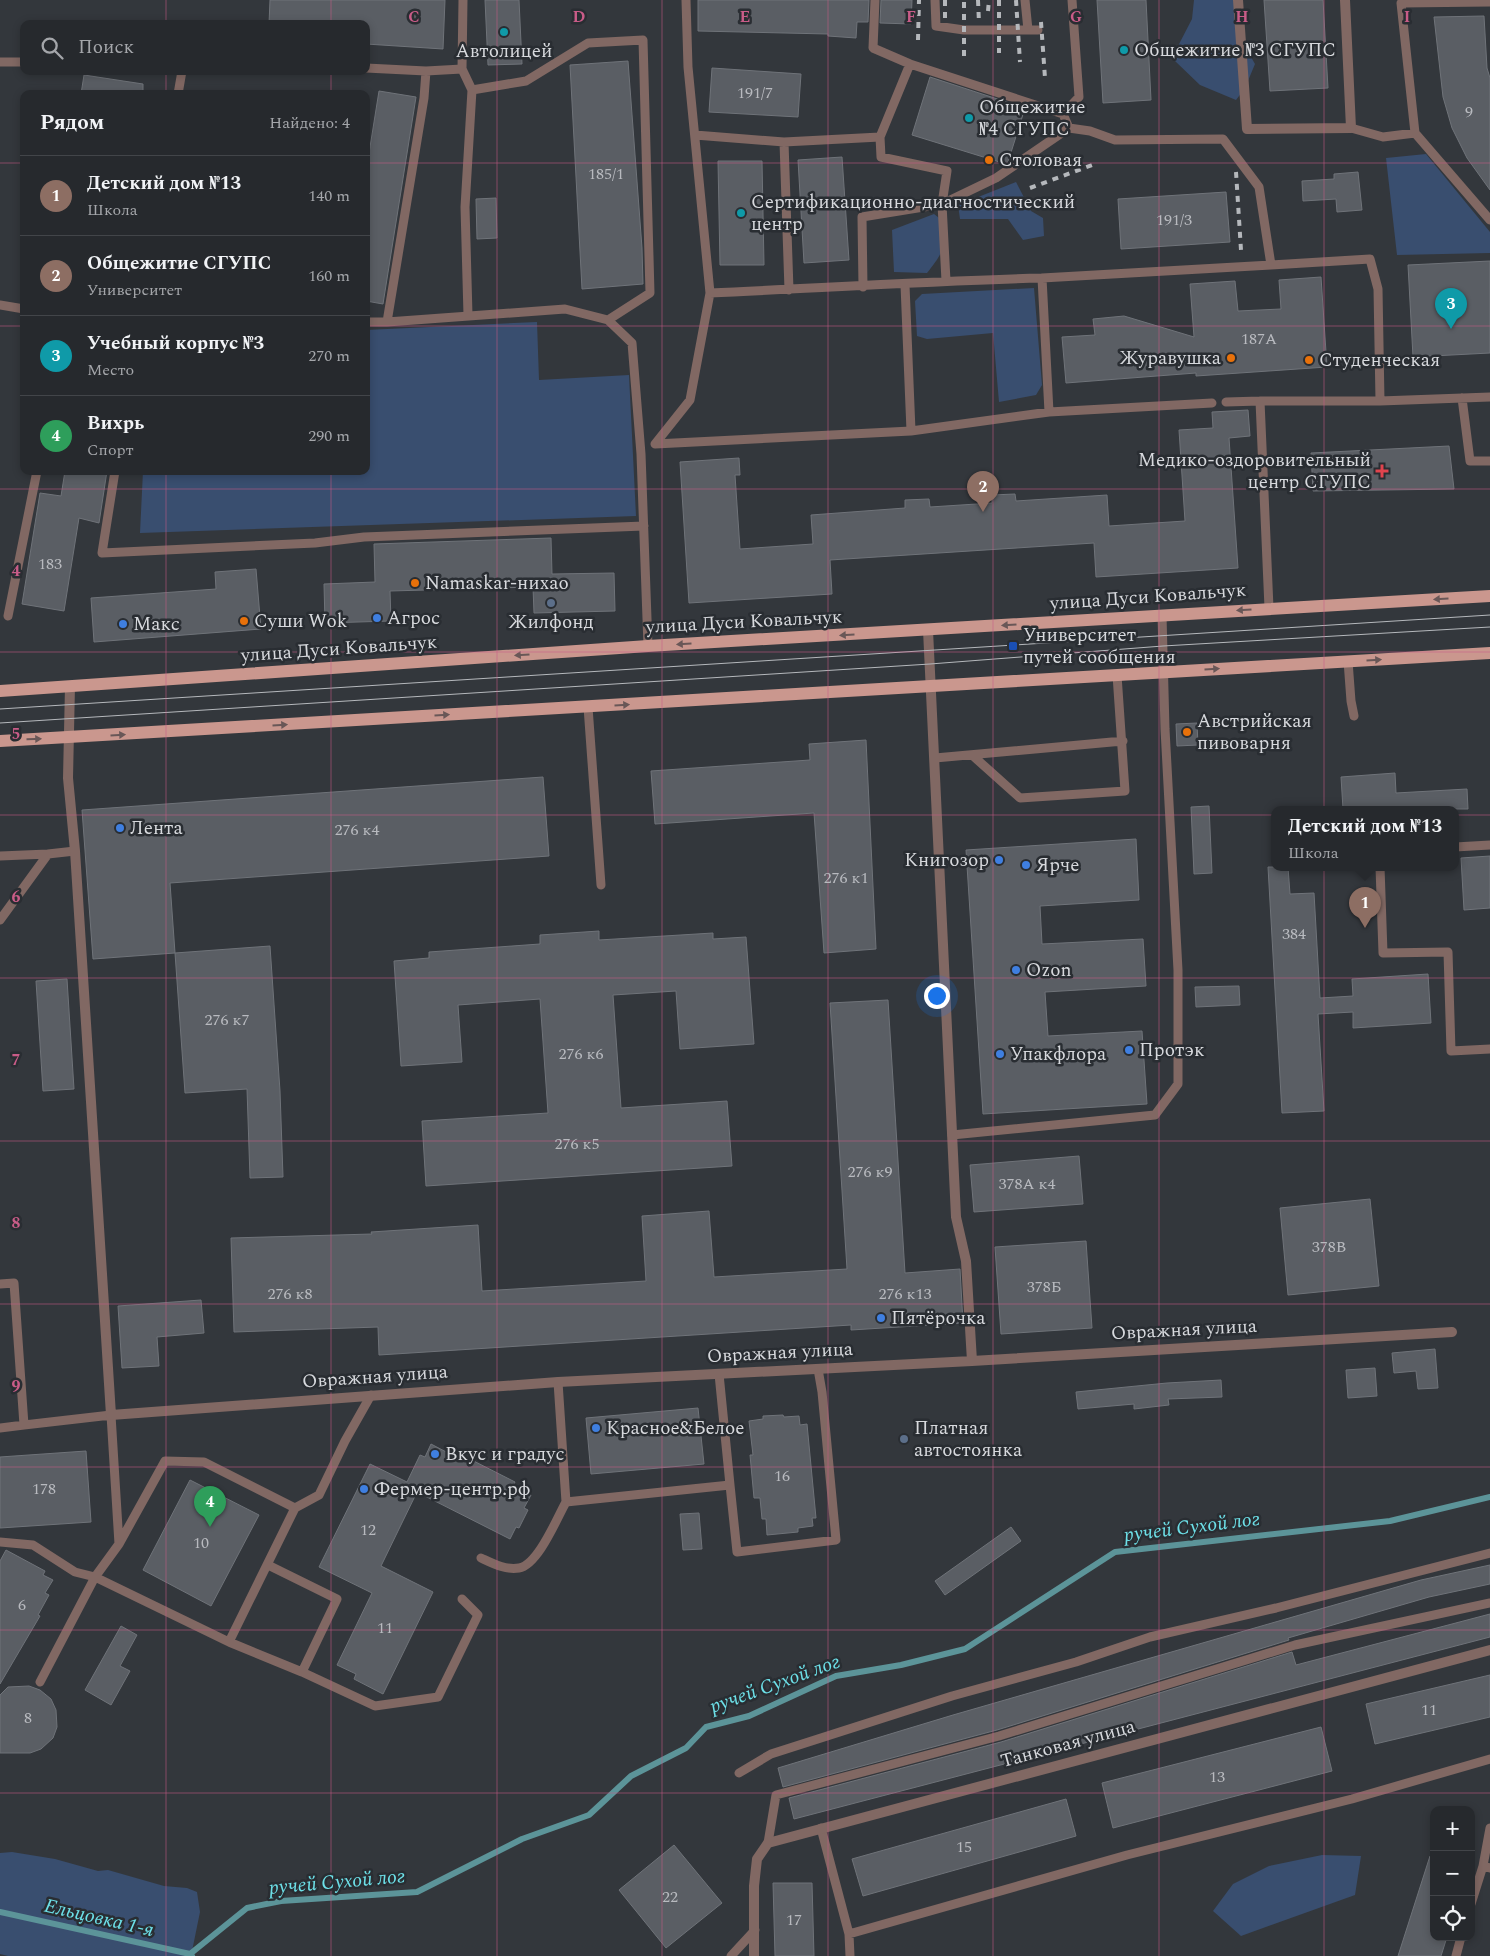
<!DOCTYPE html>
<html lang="ru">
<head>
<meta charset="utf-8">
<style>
  :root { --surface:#26292d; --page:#2e3135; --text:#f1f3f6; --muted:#a4a6aa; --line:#424549; --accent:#1a73e8 }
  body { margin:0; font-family:Spectral,serif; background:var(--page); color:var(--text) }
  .controls { position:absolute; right:15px; bottom:15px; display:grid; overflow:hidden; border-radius:10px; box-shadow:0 2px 8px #0003 }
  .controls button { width:45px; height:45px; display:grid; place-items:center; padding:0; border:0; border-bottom:1px solid var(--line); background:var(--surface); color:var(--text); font:25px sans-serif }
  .you { position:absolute; left:936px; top:995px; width:18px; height:18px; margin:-12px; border:4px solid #fff; border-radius:50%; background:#1a73e8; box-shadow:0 0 0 8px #1a73e833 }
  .badge { display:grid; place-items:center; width:32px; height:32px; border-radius:50%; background:var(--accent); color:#fff; font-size:16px; font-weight:700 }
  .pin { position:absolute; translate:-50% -41px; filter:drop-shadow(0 1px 2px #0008) }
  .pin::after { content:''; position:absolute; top:26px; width:18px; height:15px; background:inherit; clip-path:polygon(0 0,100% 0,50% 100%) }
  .popup { position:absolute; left:1271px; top:806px; width:188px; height:65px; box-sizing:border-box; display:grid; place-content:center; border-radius:10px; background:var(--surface); filter:drop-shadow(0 1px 4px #0005); font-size:16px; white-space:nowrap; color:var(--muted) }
  .popup b { font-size:19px; color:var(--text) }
  .popup::after { content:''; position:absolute; left:50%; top:100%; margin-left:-10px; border:10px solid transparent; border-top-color:var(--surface) }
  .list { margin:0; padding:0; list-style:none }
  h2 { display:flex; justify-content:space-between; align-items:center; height:65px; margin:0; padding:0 20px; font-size:21px }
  h2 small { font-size:16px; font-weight:400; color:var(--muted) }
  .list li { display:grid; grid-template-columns:32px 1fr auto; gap:15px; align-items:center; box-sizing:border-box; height:80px; padding:0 20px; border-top:1px solid var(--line) }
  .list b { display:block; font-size:19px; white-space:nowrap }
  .list p { margin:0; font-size:16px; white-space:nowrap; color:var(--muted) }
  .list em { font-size:16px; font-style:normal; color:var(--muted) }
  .icon { flex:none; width:28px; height:28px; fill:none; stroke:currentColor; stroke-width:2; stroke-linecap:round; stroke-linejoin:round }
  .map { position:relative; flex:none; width:1490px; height:1956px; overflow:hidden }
  .search { position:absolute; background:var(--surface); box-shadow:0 2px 8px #0003; left:20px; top:20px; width:350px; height:55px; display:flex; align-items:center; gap:12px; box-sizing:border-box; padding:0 18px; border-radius:10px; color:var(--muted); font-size:19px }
  .panel { position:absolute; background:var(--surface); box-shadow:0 2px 8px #0003; left:20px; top:90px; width:350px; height:385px; border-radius:10px }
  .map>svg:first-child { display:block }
</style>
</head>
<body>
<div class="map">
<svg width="1490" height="1956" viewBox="0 0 1490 1956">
  <rect width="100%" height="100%" fill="#33373c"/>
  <path fill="#394e6f" d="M1194,0H1239L1234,21L1243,43L1255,64L1245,88L1236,100L1200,85L1175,61L1177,48L1192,19Z
    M1426,154L1490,232V253L1397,255L1386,158Z
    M1016,182L1031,211L1043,218L1044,236L1023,240L1008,219H960L958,205Z
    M934,214L943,221C944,250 945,250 927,273L894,272L892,230Z
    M1034,288L1042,385L1036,395L999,402L993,333L927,339L917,336L915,301L922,294Z
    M537,322L539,380L629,375L636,516L140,533L143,471H366V330Z
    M12,1852L55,1859L98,1871L108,1870L164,1886L187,1888L197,1892L200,1912L191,1956H8L0,1954V1853Z
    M1322,1855L1361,1856L1355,1895L1241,1936L1213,1911L1233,1884L1269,1866Z"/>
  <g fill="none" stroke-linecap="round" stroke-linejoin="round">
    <path stroke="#5c9499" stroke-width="6" d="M0,1912L190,1954L192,1956
      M190,1954L247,1908L281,1901L417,1892L522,1839L589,1815L631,1776L686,1748L706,1727L749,1716L836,1676L901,1665L965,1649L1115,1552L1390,1521L1490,1497"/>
  </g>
  <path fill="#5a5e64" stroke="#6f7379" d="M270,0H445L443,49L366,44V24H269Z
    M485,0H519L522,64L488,65Z
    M698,0H869L868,22H857L856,38L828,36V34L698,31Z
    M881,0H912L911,24L880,23Z
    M1097,0H1146L1151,100L1103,103Z
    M1264,0H1323L1328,88L1270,91Z
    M1484,16L1487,68L1490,78V190L1467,158L1452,128L1443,97L1434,17Z
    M628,61L642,248L643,284L582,289L570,65Z
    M712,68L801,74L798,117L709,112Z
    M84,75L143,84V94H81Z
    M930,77L1025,108L1008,162L1006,164L912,135Z
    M379,91L416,97L383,304L366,301V172Z
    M842,157L849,260L804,263L798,160Z
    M718,161H762L764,265H720Z
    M1358,172L1362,210L1337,212L1336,199L1303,201L1302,181L1334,179V174Z
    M1226,192L1230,242L1121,249L1118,199Z
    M496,198L497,238L477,239L476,199Z
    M1490,261V353L1413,357L1408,265Z
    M1321,277L1327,367L1196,376V373L1066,383L1062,337L1095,335L1093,319L1124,316L1194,337L1190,284L1235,281L1238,311L1281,309L1279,280Z
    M1248,410L1250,436L1229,438L1238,568L1096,577L1094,543L830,560L832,594L689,603L680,462L739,458L740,475H735L740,549L813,544L811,515L905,508V500L929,499L930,507L992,503V495L1015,494L1016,501L1107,495L1109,526L1185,521L1179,430L1213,428L1212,412Z
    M1449,446L1454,489L1313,491L1311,453Z
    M65,471H107L99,523L79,518L64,611L22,604L40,493L61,496Z
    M551,538L552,574L614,573L615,611L534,613L533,587L390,591L391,621L325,623L324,584L375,582L374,544Z
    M256,569L261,629L94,642L91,598L216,589L215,572Z
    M1197,723L1198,745L1177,746L1176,724Z
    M866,740L876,949L824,953L814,813L655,824L651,771L810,760L809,744Z
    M1395,773L1396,793L1467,789L1468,809H1343L1341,777Z
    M543,777L549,856L170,883L175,953L93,959L82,810Z
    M1209,806L1212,873L1194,874L1191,807Z
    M1136,839L1139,900L1040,906L1042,944L1143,939L1146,986L1045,992L1048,1036L1142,1031L1147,1104L983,1114L966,850Z
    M1490,856V908L1464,910L1461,858Z
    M1268,867H1288L1290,894L1314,893L1320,998L1353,996L1352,979L1428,974L1431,1023L1353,1028V1012L1318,1014L1324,1111L1282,1113Z
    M599,931V940L713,933V939L746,937L754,1044L680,1049L676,991L613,995L621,1108L727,1101L732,1166L426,1186L422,1121L548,1113L540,999L458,1005L462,1062L401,1066L394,961L429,958V952L540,944V935Z
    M270,946L280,1091L283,1177L250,1178L247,1089L185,1093L175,953Z
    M67,979L74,1089L43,1091L36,981Z
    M1239,986L1240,1005L1196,1007L1195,987Z
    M888,1000L905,1273L960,1269L963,1323L851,1330V1325L379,1355L378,1327L234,1332L231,1238L372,1234L371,1232L478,1225L482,1291L646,1281L642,1216L709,1211L714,1277L847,1269L830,1003Z
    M1079,1156L1083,1204L974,1212L970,1165Z
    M1370,1199L1379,1286L1288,1295L1280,1208Z
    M1086,1241L1092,1328L1001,1334L995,1247Z
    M201,1300L204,1333L157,1337L159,1366L122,1368L118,1306Z
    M1435,1349L1438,1388L1418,1389L1416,1371L1394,1373L1392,1353Z
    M1375,1368L1377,1396L1348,1398L1346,1370Z
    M1221,1380L1222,1397L1168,1399L1169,1405L1134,1409V1404L1078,1409L1076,1392L1167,1383Z
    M698,1408L704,1464L591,1474L586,1418Z
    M783,1415L784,1417L799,1416L800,1425L807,1424L816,1518H812L813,1526L798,1528V1532L767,1535L766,1519H762L760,1498H754L750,1455H753L749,1421L763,1419V1416Z
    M431,1444L450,1454L452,1450L515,1482L513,1486L531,1495L524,1508L528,1510L519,1528L516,1527L510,1539L417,1492L381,1566L433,1592L383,1694L354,1679L356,1674L337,1665L372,1593L319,1567L370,1464L407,1482L420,1455L425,1457Z
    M86,1451L91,1522L0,1528V1457Z
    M190,1480L259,1515L211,1606L143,1570Z
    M699,1513L702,1549L683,1550L680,1514Z
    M1011,1527L1021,1541L945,1595L935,1581Z
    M6,1550L45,1571L43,1575L53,1580L45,1593L49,1595L38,1615L40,1616L0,1684V1561Z
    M1490,1565V1584L1429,1597L1288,1638L1289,1640L997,1730L783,1787L778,1768L953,1715L1421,1580Z
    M1490,1614V1637L794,1819L789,1798L1001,1742L1292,1652L1296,1665Z
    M121,1626L137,1635L120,1666L130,1671L111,1705L85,1690Z
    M1490,1675V1717L1375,1744L1366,1704Z
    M29,1686L40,1690L51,1699L56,1710L57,1727L53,1738L41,1749L30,1753H0V1695L8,1687Z
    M1321,1727L1332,1771L1113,1828L1102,1783Z
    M1066,1799L1076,1836L863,1896L852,1859Z
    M674,1845L722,1903L666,1948L619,1890Z
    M1430,1856L1434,1857V1937H1447L1441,1956H1398Z
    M773,1883H812L814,1956H775Z"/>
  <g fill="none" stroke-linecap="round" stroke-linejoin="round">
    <path stroke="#816863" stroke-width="9" d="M686,0L688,67L710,293
      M875,0L873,48L910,64L1063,114L1069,128
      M935,0L936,26L964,30H1038
      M1025,0L1028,30
      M0,62H24
      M366,68L426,71L462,69L472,90
      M462,69L463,0
      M426,71L424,98L387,322L565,309L608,320L632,343L641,454L648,646
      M178,94L182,71
      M1063,114L1079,97L1072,0
      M1351,128L1383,137L1415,133L1490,220
      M1415,133L1401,3L1490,2
      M695,135L784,142L880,137L881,157L947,171L942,204L862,217L863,287
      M880,137L910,64
      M784,142L789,290
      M1271,265L1370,259L1378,289L1380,401
      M946,281L942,204L996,178L1069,128L1090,131L1115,140L1223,139L1259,187L1271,265L1042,278
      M905,285L911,431
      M0,305L24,309
      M468,315L465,207L472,90L526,81L588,43L643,40L650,293L608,320
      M366,322H387
      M1462,398L1470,461H1490
      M1260,401L1269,608
      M1226,402L1260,401H1380L1490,397
      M1049,412L1042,278C931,281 821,288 710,293L690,400L655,444L911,431L1049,412L1212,403
      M115,471L102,553L315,543L364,537L644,526
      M8,616L37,471
      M1348,661L1351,701L1354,716
      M588,707L601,885
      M972,755L1020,798L1125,791L1117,675
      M935,758L1123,741
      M1455,847L1490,845
      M0,856L48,854
      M1380,867L1383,953L1448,952L1451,1051L1490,1049
      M0,920L48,854L75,851
      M952,1135L1155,1115L1178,1084V970L1165,729L1162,615
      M0,1284L14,1283L24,1425L111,1415L119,1544L95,1577L40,1682
      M719,1374L730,1485
      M558,1382L566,1502L730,1485L737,1552L836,1540L822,1392L818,1369
      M0,1428L24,1425
      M0,1542L33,1545L75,1572L95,1577L229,1642L302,1672L375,1706L438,1697L478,1615L462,1599
      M119,1544L165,1461L204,1462L295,1508
      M481,1558C494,1564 505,1570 519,1568C538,1565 557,1518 566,1502
      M268,1565L337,1599L302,1672
      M229,1642L295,1508L319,1495L345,1441L371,1395
      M739,1773L771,1754L952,1696L1076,1662L1150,1637L1276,1608L1490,1553
      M821,1828L849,1934L1127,1855L1352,1799L1490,1759
      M768,1843L776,1795L999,1736L1295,1645L1490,1603
      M1483,1866L1490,1828
      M1471,1904L1483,1866L1490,1868
      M849,1934L850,1956
      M731,1956L755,1930
      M1456,1956L1461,1937"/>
    <path stroke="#816863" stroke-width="10" d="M1238,0L1247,129L1351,128L1345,0
      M928,630L956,1217L966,1261L972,1361
      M70,686L68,778L75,851L111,1415L558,1382L972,1361L1452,1332
      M754,1956V1886L757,1859L768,1843L1490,1650"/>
    <path stroke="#ca978e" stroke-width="12" d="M0,691L648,646L1490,596
      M0,741L1490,653"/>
    <path stroke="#b5b8bc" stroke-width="1" d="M0,709L1490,615
      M0,723L930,664L1163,646L1490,627"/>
    <path stroke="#b5b8bc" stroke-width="4" stroke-dasharray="6 6" stroke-linecap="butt" d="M945,0V20
      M978,0L979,23
      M999,0V53
      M1016,0L1020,62
      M988,11L989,0
      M1041,22L1045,78
      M918,40L919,0
      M964,56V0
      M1236,172L1241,250
      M1030,188L1095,164"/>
  </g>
  <defs><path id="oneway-solid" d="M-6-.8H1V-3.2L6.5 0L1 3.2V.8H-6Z" transform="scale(1.25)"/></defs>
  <g fill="#695757">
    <use href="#oneway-solid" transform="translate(1441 599) rotate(177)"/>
    <use href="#oneway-solid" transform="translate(1244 610) rotate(176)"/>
    <use href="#oneway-solid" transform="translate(1009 625) rotate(176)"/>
    <use href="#oneway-solid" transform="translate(847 635) rotate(177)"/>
    <use href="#oneway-solid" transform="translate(684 644) rotate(177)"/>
    <use href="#oneway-solid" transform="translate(522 655) rotate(176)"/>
    <use href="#oneway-solid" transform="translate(1374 660) rotate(-3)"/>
    <use href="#oneway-solid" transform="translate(1212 669) rotate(-3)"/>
    <use href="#oneway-solid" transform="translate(622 705) rotate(-3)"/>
    <use href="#oneway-solid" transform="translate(442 715) rotate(-3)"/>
    <use href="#oneway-solid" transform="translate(280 725) rotate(-3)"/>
    <use href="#oneway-solid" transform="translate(118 735) rotate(-3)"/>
    <use href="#oneway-solid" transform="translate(34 739) rotate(-2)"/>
  </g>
  <path fill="none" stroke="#c95c88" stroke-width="1" stroke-opacity="0.55" d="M166,0V24M331,0V24M497,0V1956M662,0V1956M828,0V1956M993,0V1956M1159,0V1956M1324,0V1956M166,71V94M331,71V94M0,163H24M366,163H1490M0,326H24M366,326H1490M166,471V1956M331,471V1956M0,489H1490M0,652H1490M0,815H1490M0,978H1490M0,1141H1490M0,1304H1490M0,1467H1490M0,1630H1490M0,1793H1490"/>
  <g fill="#0f9aa8" stroke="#292d32" stroke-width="2">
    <circle cx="504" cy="32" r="5"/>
    <circle cx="1124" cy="50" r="5"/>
    <circle cx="969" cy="118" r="5"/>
    <circle cx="741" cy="213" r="5"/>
  </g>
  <g fill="#e8710a" stroke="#292d32" stroke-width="2">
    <circle cx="989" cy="160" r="5"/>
    <circle cx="1231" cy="358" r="5"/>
    <circle cx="1309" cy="360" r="5"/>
    <circle cx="415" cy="583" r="5"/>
    <circle cx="244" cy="621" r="5"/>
    <circle cx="1187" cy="732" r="5"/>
  </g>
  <path fill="#e0444e" stroke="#292d32" stroke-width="2" d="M1379.5 463.5h5v5h5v5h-5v5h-5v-5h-5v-5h5z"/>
  <g fill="#5c6f8a" stroke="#292d32" stroke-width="2">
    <circle cx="551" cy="603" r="5"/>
    <circle cx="904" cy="1439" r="5"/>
  </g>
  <g fill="#3f7fe0" stroke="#292d32" stroke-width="2">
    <circle cx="377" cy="618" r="5"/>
    <circle cx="123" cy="624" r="5"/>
    <circle cx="120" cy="828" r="5"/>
    <circle cx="999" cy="860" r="5"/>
    <circle cx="1026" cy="865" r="5"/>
    <circle cx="1016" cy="970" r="5"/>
    <circle cx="1129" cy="1050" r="5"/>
    <circle cx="1000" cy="1054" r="5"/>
    <circle cx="881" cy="1318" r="5"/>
    <circle cx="596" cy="1428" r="5"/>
    <circle cx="435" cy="1454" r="5"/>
    <circle cx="364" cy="1489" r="5"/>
  </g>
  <rect fill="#1a4fb4" stroke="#292d32" stroke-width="2" x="1008" y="641" width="10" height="10" rx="2.5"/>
  <g text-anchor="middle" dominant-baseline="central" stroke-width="5" stroke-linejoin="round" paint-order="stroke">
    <g font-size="16" fill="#b8babf">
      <text x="755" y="93">191/7</text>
      <text x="1469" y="112">9</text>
      <text x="606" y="174">185/1</text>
      <text x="1174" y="220">191/3</text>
      <text x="1259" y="339">187А</text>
      <text x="50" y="564">183</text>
      <text x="357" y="830">276 к4</text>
      <text x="846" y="878">276 к1</text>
      <text x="1294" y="934">384</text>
      <text x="227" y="1020">276 к7</text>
      <text x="581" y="1054">276 к6</text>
      <text x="577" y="1144">276 к5</text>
      <text x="870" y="1172">276 к9</text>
      <text x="1027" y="1184">378А к4</text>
      <text x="1329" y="1247">378В</text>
      <text x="1044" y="1287">378Б</text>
      <text x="290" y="1294">276 к8</text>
      <text x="905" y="1294">276 к13</text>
      <text x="782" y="1476">16</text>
      <text x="44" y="1489">178</text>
      <text x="368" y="1530">12</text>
      <text x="201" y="1543">10</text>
      <text x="22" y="1605">6</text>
      <text x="385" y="1628">11</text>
      <text x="1429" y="1710">11</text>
      <text x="28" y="1718">8</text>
      <text x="1217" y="1777">13</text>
      <text x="964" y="1847">15</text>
      <text x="670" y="1897">22</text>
      <text x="794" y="1920">17</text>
    </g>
    <g font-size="19" fill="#d7d9dd" stroke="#292d32" text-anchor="start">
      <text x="1134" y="50">Общежитие №3 СГУПС</text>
      <text x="504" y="51" text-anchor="middle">Автолицей</text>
      <text x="979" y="107">Общежитие<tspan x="979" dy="22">№4 СГУПС</tspan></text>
      <text x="999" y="160">Столовая</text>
      <text x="751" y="202">Сертификационно-диагностический<tspan x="751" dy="22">центр</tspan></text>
      <text x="1221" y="358" text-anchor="end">Журавушка</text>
      <text x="1319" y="360">Студенческая</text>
      <text x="1371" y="460" text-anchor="end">Медико-оздоровительный<tspan x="1371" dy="22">центр СГУПС</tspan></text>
      <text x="425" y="583">Namaskar-нихао</text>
      <text x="387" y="618">Агрос</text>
      <text x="254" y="621">Суши Wok</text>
      <text x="551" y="622" text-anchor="middle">Жилфонд</text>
      <text x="133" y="624">Макс</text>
      <text x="1023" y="635">Университет<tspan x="1023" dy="22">путей сообщения</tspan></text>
      <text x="1197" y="721">Австрийская<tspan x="1197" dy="22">пивоварня</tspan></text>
      <text x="130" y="828">Лента</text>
      <text x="989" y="860" text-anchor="end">Книгозор</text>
      <text x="1036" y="865">Ярче</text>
      <text x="1026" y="970">Ozon</text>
      <text x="1139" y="1050">Протэк</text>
      <text x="1010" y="1054">Упакфлора</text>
      <text x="891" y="1318">Пятёрочка</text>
      <text x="606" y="1428">Красное&amp;Белое</text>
      <text x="914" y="1428">Платная<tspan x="914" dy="22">автостоянка</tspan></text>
      <text x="445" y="1454">Вкус и градус</text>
      <text x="374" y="1489">Фермер-центр.рф</text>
    </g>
    <g font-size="19" fill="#d7d9dd" stroke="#292d32">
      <text transform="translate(1148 597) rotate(-4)">улица Дуси Ковальчук</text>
      <text transform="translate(744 622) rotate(-3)">улица Дуси Ковальчук</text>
      <text transform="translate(339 649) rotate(-4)">улица Дуси Ковальчук</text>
      <text transform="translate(1184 1330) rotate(-3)">Овражная улица</text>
      <text transform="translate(780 1353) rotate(-3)">Овражная улица</text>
      <text transform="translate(375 1377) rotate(-4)">Овражная улица</text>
      <text transform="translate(1068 1744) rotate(-15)">Танковая улица</text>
    </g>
    <g font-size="20" font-style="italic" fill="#6de0e8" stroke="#292d32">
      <text transform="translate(1192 1527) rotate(-7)">ручей Сухой лог</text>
      <text transform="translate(775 1684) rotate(-20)">ручей Сухой лог</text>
      <text transform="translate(337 1882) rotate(-5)">ручей Сухой лог</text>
      <text transform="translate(99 1918) rotate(13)">Ельцовка 1-я</text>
    </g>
  </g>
  <g font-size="16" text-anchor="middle" font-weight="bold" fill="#c95c88" stroke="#292d32" stroke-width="5" stroke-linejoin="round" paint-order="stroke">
    <text x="414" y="22">C</text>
    <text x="579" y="22">D</text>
    <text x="745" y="22">E</text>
    <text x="911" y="22">F</text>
    <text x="1076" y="22">G</text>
    <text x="1242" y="22">H</text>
    <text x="1407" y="22">I</text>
    <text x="16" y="576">4</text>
    <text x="16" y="739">5</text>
    <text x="16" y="902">6</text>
    <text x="16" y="1065">7</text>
    <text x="16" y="1228">8</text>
    <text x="16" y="1391">9</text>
  </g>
</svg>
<div class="controls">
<button>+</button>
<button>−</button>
<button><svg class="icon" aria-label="locate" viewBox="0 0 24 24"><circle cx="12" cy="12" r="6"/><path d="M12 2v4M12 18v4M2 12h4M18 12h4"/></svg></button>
</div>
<div class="you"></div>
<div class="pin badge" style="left:1365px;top:928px;background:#8d6e63">1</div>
<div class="popup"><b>Детский дом №13</b>Школа</div>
<div class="pin badge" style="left:983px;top:512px;background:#8d6e63">2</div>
<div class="pin badge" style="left:1451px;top:329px;background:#0f9aa8">3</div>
<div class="pin badge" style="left:210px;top:1527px;background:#2e9e5b">4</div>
<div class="search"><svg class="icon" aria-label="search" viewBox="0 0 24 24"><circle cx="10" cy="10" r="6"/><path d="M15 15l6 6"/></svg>Поиск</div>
<section class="panel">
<h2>Рядом<small>Найдено: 4</small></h2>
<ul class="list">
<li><span class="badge" style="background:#8d6e63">1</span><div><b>Детский дом №13</b><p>Школа</p></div><em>140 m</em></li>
<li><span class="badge" style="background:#8d6e63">2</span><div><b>Общежитие СГУПС</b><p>Университет</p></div><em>160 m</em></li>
<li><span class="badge" style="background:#0f9aa8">3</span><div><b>Учебный корпус №3</b><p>Место</p></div><em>270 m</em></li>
<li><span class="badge" style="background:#2e9e5b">4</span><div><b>Вихрь</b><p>Спорт</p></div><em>290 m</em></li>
</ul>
</section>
</div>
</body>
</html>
